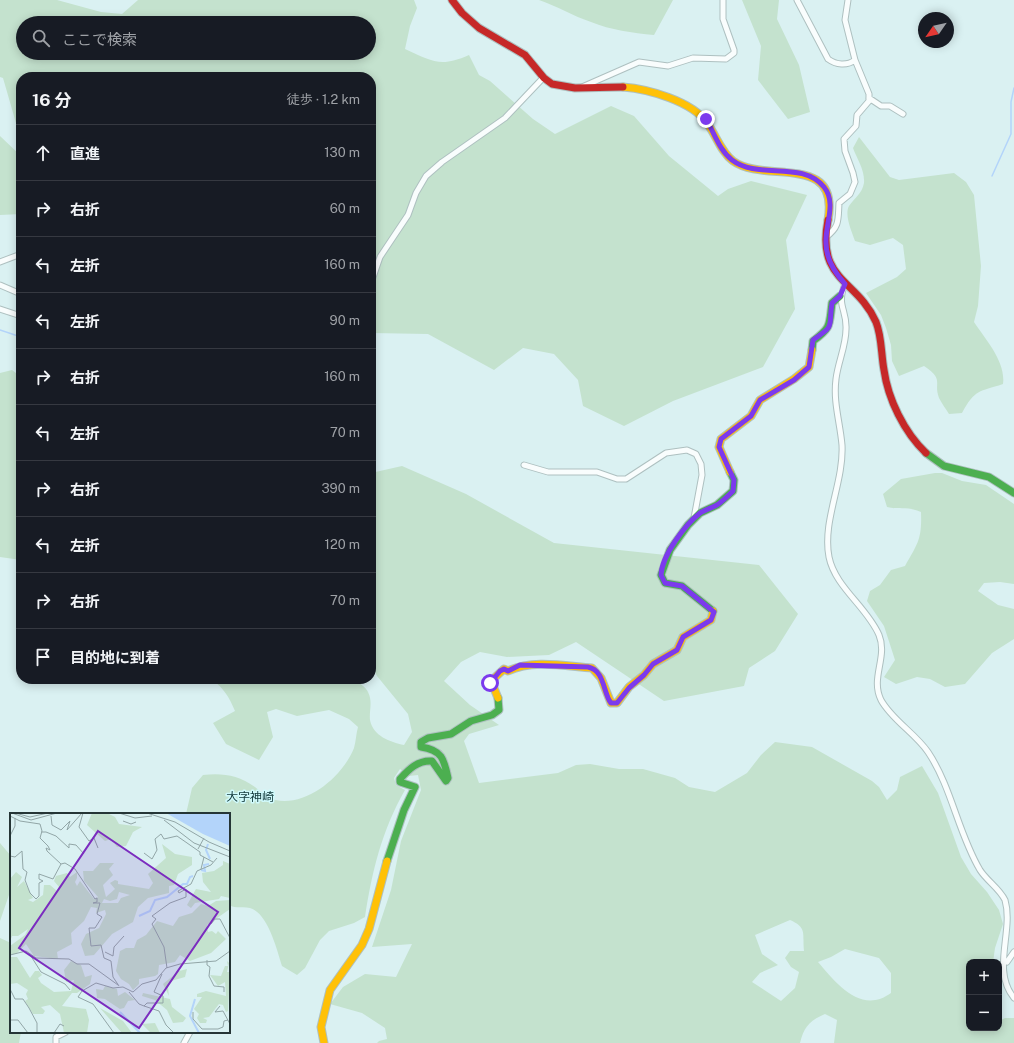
<!DOCTYPE html>
<html lang="ja">
<head>
<meta charset="utf-8">
<style>
  :root { --surface:#171b24; --page:#20242c; --text:#f1f3f6; --muted:#9ea1a6; --line:#363941 }
  body { margin:0; font-family:"Public Sans","Noto Sans JP",sans-serif; background:var(--page); color:var(--text) }
  .controls { position:absolute; right:12px; bottom:12px; display:grid; overflow:hidden; border-radius:8px; box-shadow:0 2px 10px #0003 }
  .controls button { width:36px; height:36px; display:grid; place-items:center; padding:0; border:0; border-bottom:1px solid var(--line); background:var(--surface); color:var(--text); font:20px sans-serif }
  .compass { position:absolute; left:918px; top:12px; width:36px; height:36px; border-radius:50%; background:var(--surface); box-shadow:0 2px 10px #0003; rotate:236deg }
  .stop { position:absolute; width:12px; height:12px; margin:-9px; border:3px solid #7c3aed; border-radius:50%; background:#fff }
  .stop.end { background:#7c3aed; border-color:#fff; box-shadow:0 1px 4px #0008 }
  .list { margin:0; padding:0; list-style:none }
  h2 { display:flex; justify-content:space-between; align-items:center; height:52px; margin:0; padding:0 16px; font-size:17px }
  h2 small { font-size:13px; font-weight:400; color:var(--muted) }
  .list li { display:grid; grid-template-columns:26px 1fr auto; gap:12px; align-items:center; box-sizing:border-box; height:56px; padding:0 16px; border-top:1px solid var(--line) }
  .list b { display:block; font-size:15px; white-space:nowrap }
  .list em { font-size:13px; font-style:normal; color:var(--muted) }
  .icon { flex:none; width:22px; height:22px; fill:none; stroke:currentColor; stroke-width:2; stroke-linecap:round; stroke-linejoin:round }
  .map { position:relative; flex:none; width:1014px; height:1043px; overflow:hidden }
  .search { position:absolute; background:var(--surface); box-shadow:0 2px 10px #0003; left:16px; top:16px; width:360px; height:44px; display:flex; align-items:center; gap:10px; box-sizing:border-box; padding:0 14px; border-radius:22px; color:var(--muted); font-size:15px }
  .panel { position:absolute; background:var(--surface); box-shadow:0 2px 10px #0003; left:16px; top:72px; width:360px; height:612px; border-radius:16px }
  .map>svg:first-child { display:block }
</style>
</head>
<body>
<div class="map">
<svg width="1014" height="1043" viewBox="0 0 1014 1043">
  <rect width="100%" height="100%" fill="#daf1f2"/>
  <path fill="#c4e2ce" fill-rule="evenodd" d="M0,0H57L101,12L122,14L138,0H414L417,8L410,26L405,49C432,61 440,68 469,55L479,75L490,81L533,119L555,134L611,106L634,116L669,156L718,196L728,189L751,181L807,195L786,240L795,309L763,367L673,401L624,426L583,406L578,380L554,354L523,348L494,370L428,334L371,333V77H21V130H18L3,78L0,77ZM23,23H369V53H23Z
    M539,0H673L654,35C632,33 611,30 591,22C573,16 557,6 539,0Z
    M742,0H779L777,19L799,65L810,112L788,119L758,80L761,46Z
    M0,136L21,156V214L0,215Z
    M859,137L890,177L899,180L954,173L966,182L974,195L981,266L978,306L974,322C986,340 1006,362 1003,384C979,392 975,389 962,413L949,414C946,409 942,404 939,398C933,382 945,380 924,366L899,376L892,361L891,345L886,328L881,315L866,293L897,277L906,269L903,245L893,238L870,245L855,241C852,232 844,215 849,206C855,197 862,194 864,183C865,170 857,159 853,148Z
    M12,370L21,377V560L0,557V373Z
    M402,466L466,494L554,543L759,565L798,614L775,651L749,668L744,686L664,701L576,642L549,655L507,657L480,652L461,662L444,681L470,705L499,725L469,734L464,741L479,783L558,773L576,765L590,764L619,769H643L675,778L689,787L715,792L747,773L761,755L775,742L812,747L872,781L879,787L887,800L897,790L900,777L922,766L938,793L961,857L971,874L987,892L999,910L1003,924L995,948L993,962H969V1028H999V1021L1005,1018H1014V1043H834L837,1020L825,1014C809,1021 804,1027 800,1043H377L379,1041L387,1039L385,1028L362,1013L330,1004L343,987L365,974L396,977L412,944L372,947L391,890L401,841L421,790L418,775L409,776L400,769L394,778L396,785L405,790C382,830 372,871 365,917L354,923L329,931L320,940L305,968L297,975L282,966C277,950 268,913 250,908C243,906 236,909 229,905V814H186L192,788L203,775C223,773 238,775 255,787C260,791 269,798 275,800C307,807 343,776 354,748C356,741 356,734 358,727L349,719L329,710L297,716L276,709L267,712L273,737L259,760L226,744L213,723L235,711C229,697 224,688 211,679H354C359,683 366,687 368,692C373,702 369,710 370,720C373,736 390,742 404,745L412,732L408,714L377,676L371,663V473ZM790,920C808,928 802,934 804,951H790L785,958L791,967L799,972L795,988L781,1001L752,982L760,973L778,965L762,954L755,935ZM845,949L879,958L891,973V993C861,1015 836,983 818,962L831,957Z
    M935,473H942L962,481L986,485L1014,504V584L1000,582L984,583L978,591L998,605L1014,609V639L992,653L965,684L945,687L930,679L917,677L896,684L884,677L895,660L884,626L867,601L870,591L880,585L891,570L905,566C918,543 922,539 921,512C908,506 900,510 887,507L883,494L901,479Z
    M0,843L11,856V889L0,921Z
    M0,938L11,943V1032H21L19,1043H0Z"/>
  <g fill="none" stroke-linecap="round" stroke-linejoin="round">
    <path stroke="#b3d4fa" stroke-width="1.5" d="M992,176L1011,134V102L1014,88
      M0,330L21,337"/>
    <defs>
      <path id="street" d="M797,0L828,59C836,65 847,66 855,60L845,20L848,0
        M582,87L639,62L668,66L693,58L726,59L734,53V50L723,19V0
        M869,98L881,106H890L903,114
        M826,237C840,227 838,219 839,203L850,194L855,182L853,173L845,151L844,139L856,126L857,115L869,101V94L855,60
        M0,262L21,254
        M371,283L380,257L408,215L416,193L426,176L442,162L505,118L543,78
        M845,284C836,306 847,309 846,329C846,346 838,362 836,379C833,402 840,422 842,445C844,482 822,521 829,557C835,587 867,607 879,635C888,657 870,678 881,700C892,720 915,733 928,752C952,788 958,833 980,870C987,881 999,888 1005,900C1014,931 991,970 1014,998
        M0,285L21,294
        M0,309L21,316
        M524,465L548,472H597L617,479H626L666,453L687,450L696,454L701,464L702,475L694,518
        M1007,962L1014,952
        M56,1043V1037L66,1032
        M184,1043L190,1032"/>
      <path id="fast" d="M812,350L813,341C832,327 829,325 832,303L840,296
        M926,453L944,466L989,477L1014,493
        M713,611L682,586L665,583L661,575L670,550L688,525L700,513L717,505L733,491L734,480L730,472
        M387,861L404,810L415,787L400,782V779C409,769 418,760 432,761L446,781L448,778C444,759 442,750 421,747V742L428,738L451,734L471,721L492,715L499,710L498,698"/>
      <path id="slow" d="M623,87C648,89 692,101 707,123C716,135 721,152 733,161C765,184 840,152 828,220
        M730,472L719,447L721,439L751,416L760,400L794,379L809,367L812,350
        M498,698L491,681L504,669L508,671C533,659 565,666 592,668L601,678L611,703H617L629,687L644,675L653,664L677,650L683,637L711,620L713,611
        M324,1043L321,1027L330,990L362,945L369,929L387,861"/>
      <path id="jam" d="M452,0L462,13L479,28L525,55L544,78L552,84L575,88L623,87
        M828,220C816,281 857,279 876,322C882,337 881,354 884,370C888,399 904,432 926,453"/>
    </defs>
    <use href="#street" stroke="#aec0c0" stroke-width="7"/>
    <use href="#fast" stroke="#aec0c0" stroke-width="9"/>
    <use href="#slow" stroke="#aec0c0" stroke-width="9"/>
    <use href="#jam" stroke="#aec0c0" stroke-width="9"/>
    <use href="#street" stroke="#f9fdfd" stroke-width="5"/>
    <use href="#fast" stroke="#4caf50" stroke-width="7"/>
    <use href="#slow" stroke="#ffc107" stroke-width="7"/>
    <use href="#jam" stroke="#c62828" stroke-width="7"/>
  </g>
  <g fill="none" stroke-linecap="round" stroke-linejoin="round">
    <path stroke="#7c3aed" stroke-width="5" d="M490,683L500,671L504,669L508,671L520,665L588,667C603,670 603,688 609,700L611,703H617L629,688L644,675L653,664L677,650L683,637L711,620L714,612L682,586L665,583L661,575C662,555 685,525 700,513C705,510 711,508 717,505C723,501 728,496 733,491L734,480L719,447L721,439L751,416L760,400L794,380L809,367L813,340C836,324 828,329 832,303L840,296L845,284C835,273 826,259 826,243C825,225 837,203 824,187C802,160 758,180 732,160C719,150 714,132 706,119"/>
  </g>
  <g text-anchor="middle" dominant-baseline="central" stroke-width="3" stroke-linejoin="round" paint-order="stroke">
    <g font-size="12" fill="#0f3638" stroke="#d0fafc">
      <text x="250" y="797">大字神崎</text>
    </g>
  </g>
  <g transform="translate(10 813)">
    <rect width="220" height="220" fill="#daf1f2"/>
    <path d="M82,0H97L105,4L109,11L132,14L123,19L116,33L107,34L101,26L95,28L77,12ZM152,31L165,41L182,44V52L168,61L164,72L159,73V80L138,85L128,94L123,109L102,121L84,142L75,143L71,131L76,121L89,115L96,101L95,97L86,100L87,95L81,94L74,108L61,120L62,131L47,139L48,146L24,143L16,131L6,141H0V133L15,122L18,116L8,123H2L0,128V66L6,59L12,64L7,74L14,68L23,85L18,87L23,89L33,82L34,72H40L47,78L49,74L44,68L46,63L57,60L60,64L67,59V65L65,69L67,73L70,68L84,86L88,84L74,68L73,58H83L90,50H104L99,56L103,62L93,72L96,84L105,76L100,70L105,67L108,68V71L139,76L143,70L138,61L156,45ZM109,79L120,82L111,85L108,90H92L94,86L100,88L107,86ZM213,48L220,51V85L211,83L209,86L185,90L181,95L177,92L186,76L201,79L193,69L192,60L204,58L213,52ZM220,87V96L197,112L198,119L202,118L206,121L208,118L216,126L201,140L180,148L170,142L165,149L149,152L148,161L145,163L129,166V171L123,177L119,171L111,166L106,158L110,138L116,135H124L127,127L136,122L147,108L163,113L169,104L182,100L191,91L198,93L206,88ZM0,144H7L20,165L25,158H29L32,162L28,165L31,170L44,179L61,178L64,167L56,169L54,157L61,148L71,152L75,164L82,162L80,171L67,180H62L52,193L76,196L79,207L77,220H54L50,201L40,192L31,194L35,198L33,201H23L15,188L18,186L16,181L18,177L7,170L0,171ZM217,148L219,150L217,159H220L218,198L216,199L213,192L209,191L199,204L193,205L197,207L196,210H190L187,205L189,201L184,196L192,184H187V181L196,178L216,183L215,169L208,173L200,162L211,163L215,153H218ZM177,156L175,164L161,168L158,174L159,183L153,171L169,158ZM95,173L107,176L108,183L115,179L125,187L118,188L114,195L110,196L95,186L87,185L86,176L93,177ZM133,180L160,186L162,194L176,205L173,209L163,210L157,197L145,187L132,183ZM90,195L113,208L122,220H112ZM145,210L150,220H141L132,211Z" fill="#c4e2ce" fill-rule="evenodd"/>
    <path d="M156,0H220V33L193,21Z" fill="#b3d4fa"/>
    <path fill="none" stroke="#b3d4fa" stroke-width="2" d="M198,31L196,37L200,46M191,57L195,58L194,52L199,51M129,103L140,98L145,87L157,84L173,71H177L180,64L183,63M185,186L180,203L189,220M110,199L130,220"/>
    <path fill="none" stroke="#92a6a7" stroke-width="1" d="M2,0L21,7L47,0M5,0L20,4L38,0M73,0L69,14L79,28L84,25L88,35M109,0L125,5L142,3M137,0L165,9L199,29L220,38M0,3L10,8L30,11L32,18L30,25L38,33L40,37L36,35L37,38L51,51L55,50L65,56L85,86L87,85V89L83,90H90L87,101L92,104L85,115H79L81,133L91,132L94,145L101,148L103,164L109,173M41,3L42,12L51,17L60,8L57,17L72,0M154,7L184,30L220,44M113,8L121,11L126,9M31,19H36L46,23L59,35V31L66,32L74,41M0,23L5,13V5M188,36L194,25M134,40L142,46L147,37L145,26L151,21L154,26L167,23L190,39V42L203,49M0,43L5,44L12,38L13,56L17,59L15,67L20,80L26,86L29,83V70L33,68L29,66V61L43,66L51,51M191,56L194,44M201,111L205,106H210L220,125M95,139L103,143L104,134L114,123M19,140L31,159L55,171L60,177M0,142L16,138L26,145L59,146L67,151H79L108,172M197,147V152L200,154L199,163L204,173L214,174V179M157,155L154,134L142,111L146,106L142,103L160,90L176,84V76L169,80L168,78L181,71L187,58L201,52L207,45M152,161L144,179L153,183V190H137L134,193L149,198L156,212L164,220M0,176L5,186H13L19,195L27,210V220M119,179L129,191L134,193M210,193L205,199L213,198L220,211M183,199V206L192,216H208L213,214L214,208L218,207M0,207H8L18,220M44,220L50,211L54,213M104,220L83,191L68,184L72,178L86,170L103,175L113,174L123,179L132,171L146,167L156,155L170,151L206,148L220,138"/>
    <path fill="#7b2cbf" fill-opacity="0.15" stroke="#7b2cbf" stroke-width="2" d="M88,18L208,99L129,215L9,135Z"/>
    <rect width="220" height="220" fill="none" stroke="#253536" stroke-width="2"/>
  </g>
</svg>
<div class="controls">
<button>+</button>
<button>−</button>
</div>
<svg class="compass" viewBox="-18 -18 36 36"><path d="M0-13l5 13h-10z" fill="#e53935"/><path d="M0 13l5-13h-10z" fill="#9ea1a6"/></svg>
<div class="stop" style="left:490px;top:683px"></div>
<div class="stop end" style="left:706px;top:119px"></div>
<div class="search"><svg class="icon" aria-label="search" viewBox="0 0 24 24"><circle cx="10" cy="10" r="6"/><path d="M15 15l6 6"/></svg>ここで検索</div>
<section class="panel">
<h2>16 分<small>徒歩 · 1.2 km</small></h2>
<ul class="list">
<li><svg class="icon" aria-label="ahead" viewBox="0 0 24 24"><path d="M12 20V5M6 11l6-6 6 6"/></svg><div><b>直進</b></div><em>130 m</em></li>
<li><svg class="icon" aria-label="right" viewBox="0 0 24 24"><path d="M7 20v-9h11M14 6l5 5-5 5"/></svg><div><b>右折</b></div><em>60 m</em></li>
<li><svg class="icon" aria-label="left" viewBox="0 0 24 24"><path d="M17 20v-9H6M10 6l-5 5 5 5"/></svg><div><b>左折</b></div><em>160 m</em></li>
<li><svg class="icon" aria-label="left" viewBox="0 0 24 24"><path d="M17 20v-9H6M10 6l-5 5 5 5"/></svg><div><b>左折</b></div><em>90 m</em></li>
<li><svg class="icon" aria-label="right" viewBox="0 0 24 24"><path d="M7 20v-9h11M14 6l5 5-5 5"/></svg><div><b>右折</b></div><em>160 m</em></li>
<li><svg class="icon" aria-label="left" viewBox="0 0 24 24"><path d="M17 20v-9H6M10 6l-5 5 5 5"/></svg><div><b>左折</b></div><em>70 m</em></li>
<li><svg class="icon" aria-label="right" viewBox="0 0 24 24"><path d="M7 20v-9h11M14 6l5 5-5 5"/></svg><div><b>右折</b></div><em>390 m</em></li>
<li><svg class="icon" aria-label="left" viewBox="0 0 24 24"><path d="M17 20v-9H6M10 6l-5 5 5 5"/></svg><div><b>左折</b></div><em>120 m</em></li>
<li><svg class="icon" aria-label="right" viewBox="0 0 24 24"><path d="M7 20v-9h11M14 6l5 5-5 5"/></svg><div><b>右折</b></div><em>70 m</em></li>
<li><svg class="icon" aria-label="arrive" viewBox="0 0 24 24"><path d="M6 21V4h12l-3 4 3 4H6"/></svg><div><b>目的地に到着</b></div></li>
</ul>
</section>
</div>
</body>
</html>
